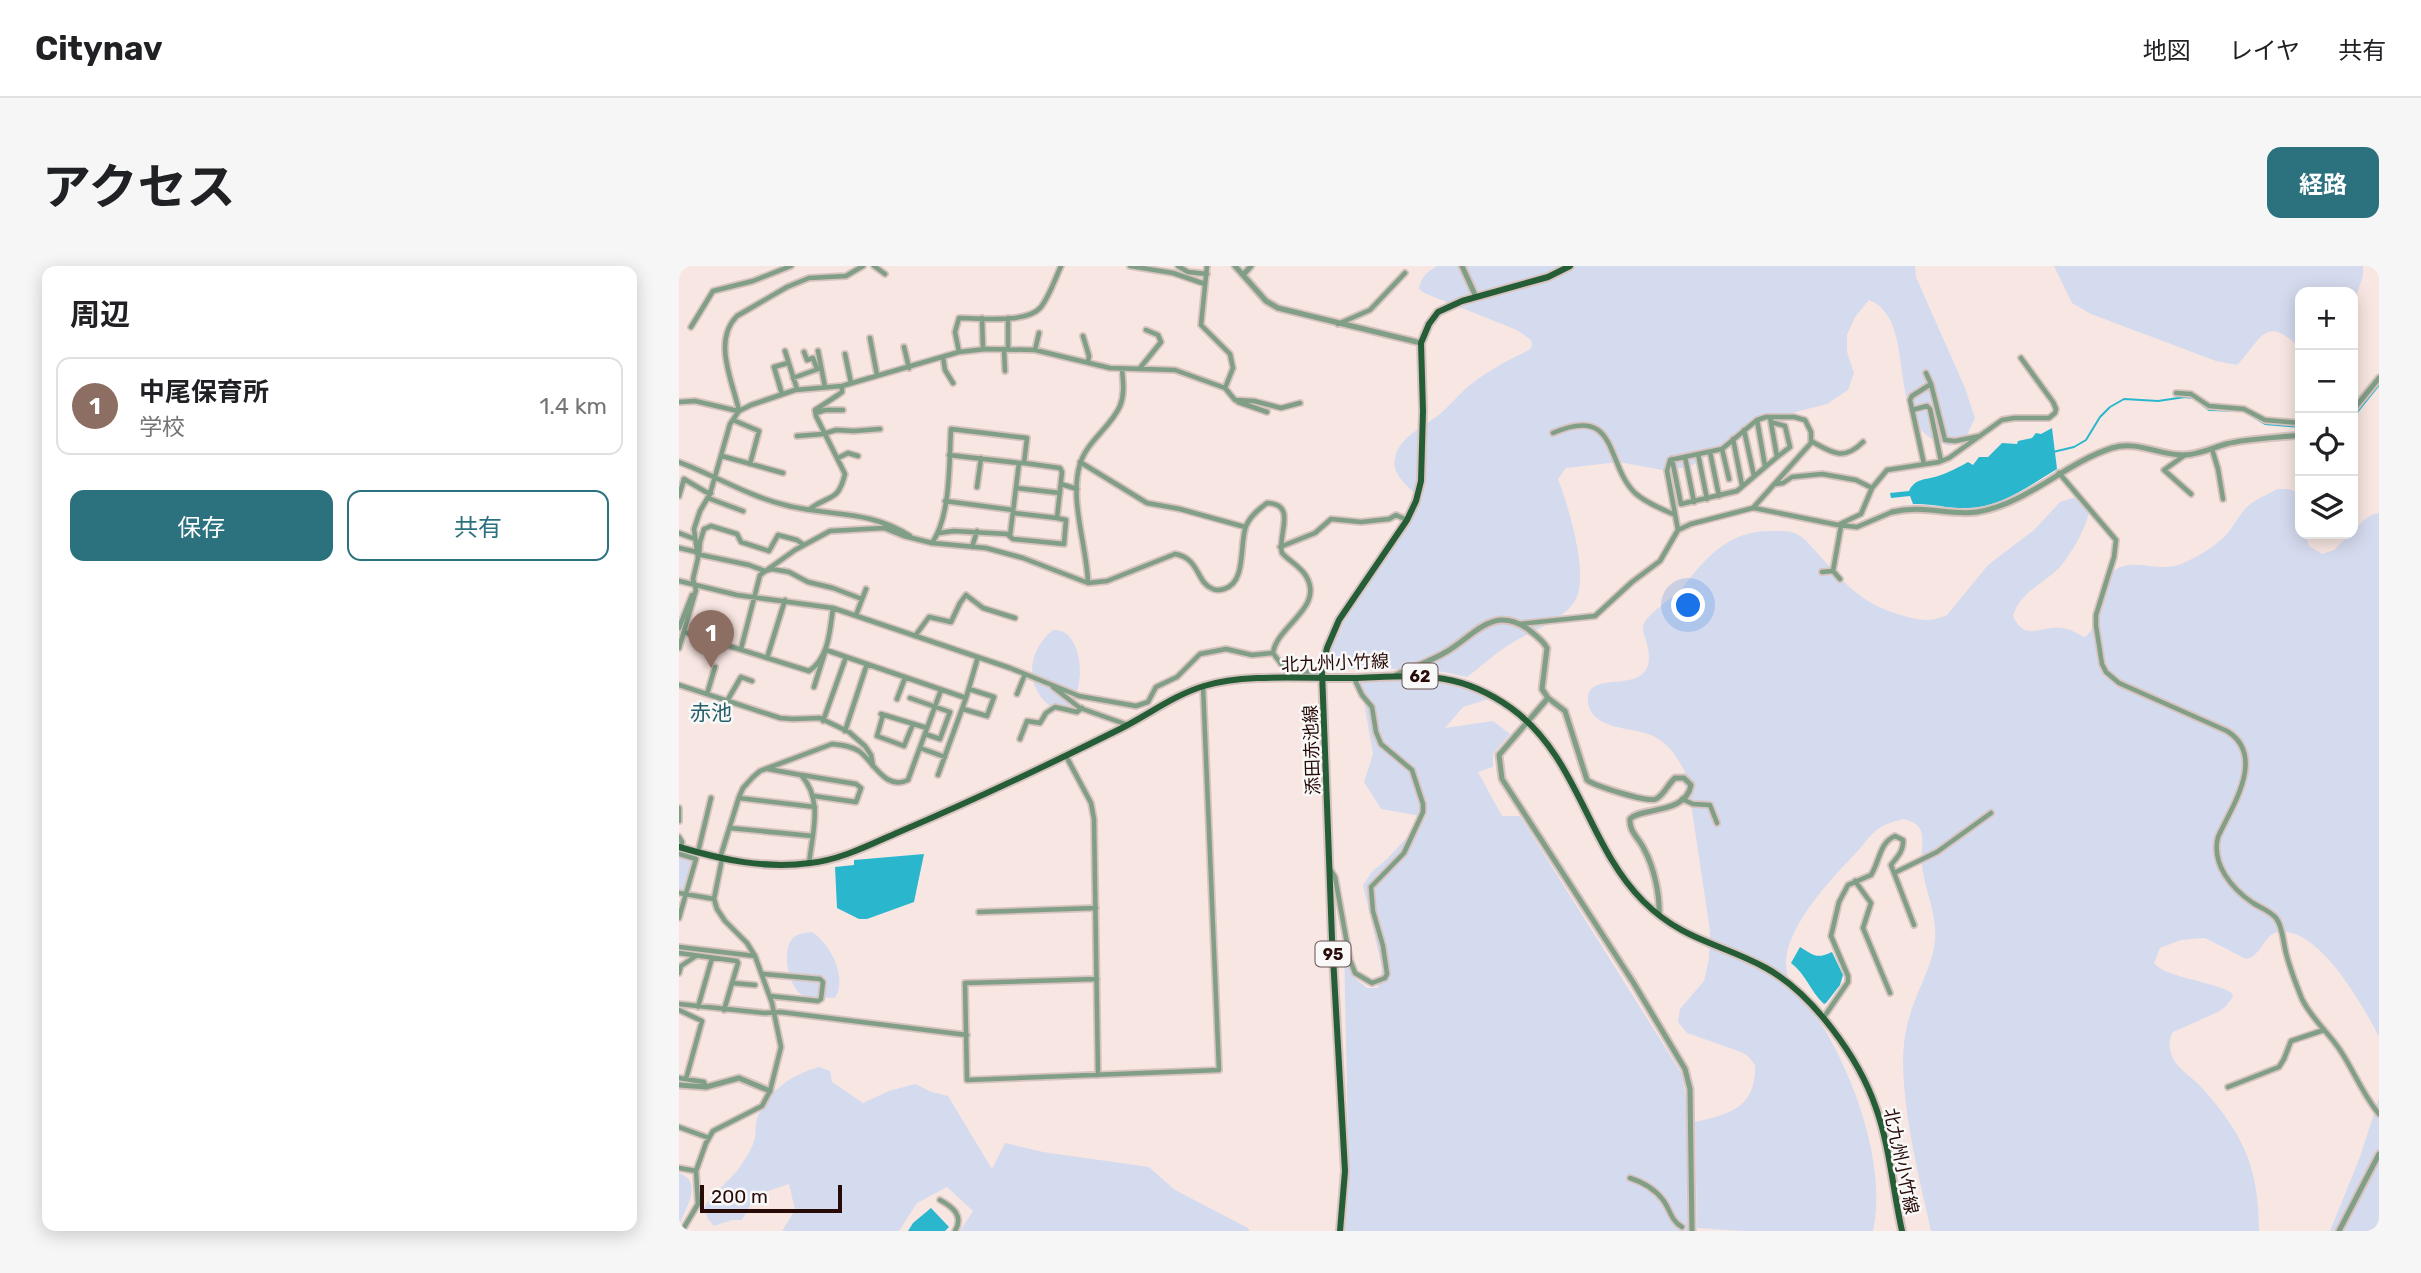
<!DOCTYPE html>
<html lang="ja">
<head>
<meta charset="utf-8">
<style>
  :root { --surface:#fff; --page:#f6f6f6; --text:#202124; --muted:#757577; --line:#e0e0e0; --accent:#2b717e }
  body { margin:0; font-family:Rubik,"Noto Sans JP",sans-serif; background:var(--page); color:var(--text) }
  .controls { position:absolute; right:21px; top:21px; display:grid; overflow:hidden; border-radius:14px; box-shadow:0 4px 18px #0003 }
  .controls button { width:63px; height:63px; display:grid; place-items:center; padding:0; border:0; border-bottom:2px solid var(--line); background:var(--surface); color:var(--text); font:35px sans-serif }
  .scale { position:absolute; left:21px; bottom:18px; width:142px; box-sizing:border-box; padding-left:7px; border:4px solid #280a06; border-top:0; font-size:19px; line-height:24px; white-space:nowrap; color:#280a06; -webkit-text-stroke:5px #f8f8f8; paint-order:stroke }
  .you { position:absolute; left:1010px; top:340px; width:24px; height:24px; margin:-18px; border:5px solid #fff; border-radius:50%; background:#1a73e8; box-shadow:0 0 0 10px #1a73e833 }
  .badge { display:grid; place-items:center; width:46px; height:46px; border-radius:50%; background:var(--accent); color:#fff; font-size:23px; font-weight:700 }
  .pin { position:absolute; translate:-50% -58px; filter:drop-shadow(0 2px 4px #0008) }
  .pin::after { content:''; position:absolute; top:37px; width:24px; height:21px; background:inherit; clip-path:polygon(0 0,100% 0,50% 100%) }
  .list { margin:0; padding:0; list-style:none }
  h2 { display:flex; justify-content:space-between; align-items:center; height:91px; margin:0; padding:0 28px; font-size:30px }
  h2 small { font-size:23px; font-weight:400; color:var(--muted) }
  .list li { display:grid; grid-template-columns:46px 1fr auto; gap:21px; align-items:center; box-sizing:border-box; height:98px; margin:0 14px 14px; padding:0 14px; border:2px solid var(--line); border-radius:14px }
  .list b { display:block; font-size:26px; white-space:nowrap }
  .list p { margin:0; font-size:23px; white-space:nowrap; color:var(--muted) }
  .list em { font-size:23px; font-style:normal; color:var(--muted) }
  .actions { display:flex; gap:14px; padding:21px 28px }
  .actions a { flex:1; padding:16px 0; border:2px solid var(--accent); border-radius:14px; text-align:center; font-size:24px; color:var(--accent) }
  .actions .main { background:var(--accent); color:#fff }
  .icon { flex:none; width:38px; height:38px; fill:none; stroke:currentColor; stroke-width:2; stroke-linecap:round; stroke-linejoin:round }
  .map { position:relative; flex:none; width:1700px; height:965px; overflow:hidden; border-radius:14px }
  header { display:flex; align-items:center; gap:42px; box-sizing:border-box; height:98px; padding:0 35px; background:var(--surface); border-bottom:2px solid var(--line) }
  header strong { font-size:33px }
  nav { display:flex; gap:38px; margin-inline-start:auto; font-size:24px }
  .intro { display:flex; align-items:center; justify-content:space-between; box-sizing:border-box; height:168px; padding:0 42px }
  h1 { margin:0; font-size:49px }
  .button { padding:18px 32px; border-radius:14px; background:var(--accent); color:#fff; font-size:24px; font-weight:700 }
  main { display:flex; gap:42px; padding:0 42px }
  aside { flex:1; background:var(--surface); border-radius:14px; box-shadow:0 4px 18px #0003 }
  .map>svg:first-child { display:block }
</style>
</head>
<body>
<header>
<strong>Citynav</strong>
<nav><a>地図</a><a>レイヤ</a><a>共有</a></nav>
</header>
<div class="intro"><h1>アクセス</h1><a class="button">経路</a></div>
<main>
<aside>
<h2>周辺<small></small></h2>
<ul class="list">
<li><span class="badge" style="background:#8d6e63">1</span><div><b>中尾保育所</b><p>学校</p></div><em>1.4 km</em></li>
</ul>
<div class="actions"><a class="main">保存</a><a>共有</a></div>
</aside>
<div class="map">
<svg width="1700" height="965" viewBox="0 0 1700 965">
  <rect width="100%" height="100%" fill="#f8e6e2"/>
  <path fill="#d5dbee" d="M758,0H1236L1237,11L1286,122L1296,152L1286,173L1271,180C1264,177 1255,175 1250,171C1208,139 1237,53 1190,34L1176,51L1168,69V86L1175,107L1169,124L1148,138L1078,156L1011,201L983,204L940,196L887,202L879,213C889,239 913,315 894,338C878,357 856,363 836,375C819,385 804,399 788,411L750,403H651L653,382L665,356L737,246L740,232C730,221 712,209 716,192C720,170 747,160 762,147C770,140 777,132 785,124C804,107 827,95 850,84L853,80L852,74L838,64L745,27L740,23C741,12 749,5 758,0Z
    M1375,0H1684V10L1674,39V26H1621V82C1585,47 1583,74 1558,99L1537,95L1412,48L1393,37Z
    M1598,223H1610L1621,228V268H1627L1630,280L1643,288L1655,284L1671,268H1674V265C1682,257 1688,249 1700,247V771C1685,741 1639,659 1599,666C1584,669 1583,690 1567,693L1526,672L1502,674L1481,682L1475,697C1485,711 1533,715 1553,727L1554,731L1546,741L1539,746L1494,766C1489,774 1490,783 1494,792C1500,805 1515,812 1524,823C1565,869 1580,903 1580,965H1252C1240,910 1225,853 1224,797C1224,781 1226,764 1231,749C1238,724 1254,700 1256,673C1258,647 1246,625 1243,600C1240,579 1253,559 1224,553C1216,555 1206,558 1199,563C1191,569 1184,579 1177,587C1152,613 1091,676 1111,715C1125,734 1140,752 1151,773C1180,825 1207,905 1194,965H1063L1018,962L1016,856C1051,848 1077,842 1076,799L1069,790L1062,786L1008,767L999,756L1001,743L1025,715L1030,693L1031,665L1008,511C1001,495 992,480 976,471C957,460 913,466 909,436C905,398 979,437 969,382C968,375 964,369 964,362C964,349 994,333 1004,321C1028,290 1051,264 1093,265C1104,265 1115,264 1124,272C1130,277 1136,285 1142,291C1167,319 1185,339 1222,349C1239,354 1251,357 1268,349L1309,299L1355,264L1381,236L1400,230L1411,237C1412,255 1392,289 1380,302C1364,318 1340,327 1334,350C1347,378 1362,358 1384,362C1392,363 1398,368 1406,371C1424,357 1414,325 1431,308C1451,288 1478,308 1502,298C1515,293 1533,282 1543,273C1554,263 1559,249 1570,239C1578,233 1589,228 1598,223Z
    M374,364C407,361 410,436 381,446C346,429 344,388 374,364Z
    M718,412C751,414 781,418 810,433L784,441L766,462L814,455L831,468L814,488V501L799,506L823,550H841L1003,808C1013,856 1005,914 1009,965H666L670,919L665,679L676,712L688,722H699L703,702L684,619L693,606L708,593L747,551L702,543L685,516L694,488L681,414Z
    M0,591L15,597L5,626H0Z
    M133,666C151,677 169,712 156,732C147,731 132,734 123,729C110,721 102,686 113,673C118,667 126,667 133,666Z
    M140,801L151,805L153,816L184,837L210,825L236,818L253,826L269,830L313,903L326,877L364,886L470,901L496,924L569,962L571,965H281L294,945L268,921L238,937L220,965H103L116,944L110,918L77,929L63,954H53L35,960L29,953L25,942C34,926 50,916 61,901C66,893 74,881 76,872C77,865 76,857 79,850C90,824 114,808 140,801Z
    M1700,832V965H1651L1681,891Z
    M0,907C26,916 5,944 0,960Z"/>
  <path fill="#2ab7ce" d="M1373,162L1378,203C1351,219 1321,242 1288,242C1270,243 1253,237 1234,238L1231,230L1212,232L1211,227L1230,225C1236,212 1247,214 1259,210C1269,207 1280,201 1289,196L1294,199L1300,191H1309L1323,177L1338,178L1339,175L1353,172L1357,167L1362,168Z
    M245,588L235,636L188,653H180L158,642L156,601L175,599V594Z
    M1121,681C1136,690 1137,693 1153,686L1164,709L1161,719L1147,737L1145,738C1131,725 1127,708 1112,697Z
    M252,942L270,961L266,965H229L234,957Z"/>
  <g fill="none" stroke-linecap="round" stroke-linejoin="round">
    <path stroke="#2ab7ce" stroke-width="2" d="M1674,151L1700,119
      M1374,186L1395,181L1407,174L1421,151L1431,141L1445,133L1479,135L1506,131L1514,132L1530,144L1564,145L1586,158L1621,161"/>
    <defs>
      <path id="minor" d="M195,0L206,8
        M451,0L494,7L526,18
        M499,0L509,6L528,8
        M528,0L522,59L551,88L554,102L546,122L556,134L575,135L602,142L621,137
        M303,52L304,83
        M659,58L691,44L726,7
        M12,61L34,25L74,15L112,0
        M404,70L410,90L409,96
        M191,72L198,109
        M225,81L230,102
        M325,83L326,105
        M329,83V52
        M356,84L360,67
        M106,85L118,123
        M139,85L146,121
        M125,86L128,94L134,92L138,103
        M280,86L276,66L280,52C302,52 348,58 362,41C371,29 376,13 382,0
        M166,88L172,117
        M264,91L266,104L274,117
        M461,102L482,76L479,69L467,64
        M1247,107L1252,118
        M114,112L142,102
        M1497,127L1512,128L1530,140L1565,143L1586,154L1621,157
        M103,128L95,101L109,97
        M0,136L16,135L59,145
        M559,136L588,146
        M1233,144L1248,140L1251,143L1262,195
        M60,145C54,116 33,75 58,50L108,21L130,12L167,10L184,0
        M137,147L146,144H164
        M54,154L80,165L71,198
        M1078,154L1086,200
        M1092,156L1106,160L1111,181L1098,191
        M1065,164L1075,210
        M874,167C940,138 926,198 956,227C966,236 982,243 994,248
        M118,170L144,168L157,164L175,165L201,163
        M1054,173L1063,219
        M1132,175C1152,186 1164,196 1184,176
        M1043,183L1050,213
        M1533,183L1539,203L1544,233
        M1031,186L1040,230
        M1019,188L1028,233
        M270,189L340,197
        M1506,189L1485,204L1512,228
        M43,190L104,207
        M1006,191L1015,236
        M159,192L169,187L179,190
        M993,193L1002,238L1058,225L1098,191L1091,151
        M0,196C35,209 69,230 106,239C151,251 189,243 231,270
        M401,196L468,237L501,243L566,261
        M1245,198L1231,134L1233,130L1252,118L1266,174L1276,175L1301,170
        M1380,207L1437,274L1435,291L1417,349V360L1423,398L1427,406L1440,417L1548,465C1588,490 1553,540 1539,571C1532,598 1553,623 1574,637C1582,642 1591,645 1597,652C1604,661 1604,676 1607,687C1611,703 1617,718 1623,733C1632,752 1649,766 1661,784C1675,805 1684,829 1700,848
        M382,218L398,223
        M1096,218L1104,217L1113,211L1143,208L1177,214L1193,222
        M298,221L302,192
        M337,222L381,227
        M0,230L5,213L27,226L32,227
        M29,232L64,245
        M266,235L334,244
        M132,242C152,228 159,236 166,208L137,150L136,144L159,129L163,126V120
        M1075,242L1159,259L1178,261L1213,246
        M334,247L378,252
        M1159,259L1182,248L1193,222L1208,204L1260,196L1270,192L1323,154L1335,152H1370L1376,147L1377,143L1374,136L1342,92
        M0,267L16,273
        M260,267L275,265L328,268L334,273L385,278L387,254L378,252L383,206L381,202L345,197
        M253,277C272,250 270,196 272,163L348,172L345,197H340L331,270
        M293,281L298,265
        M601,281L636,267L652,253L682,256L710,253L717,249L728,254
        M0,282L18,286
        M18,288L70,299L86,305L93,303L110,306L129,316L154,322L183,333
        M20,289L21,276L25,263L32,260L58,268L62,276L90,285L99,269L118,274L125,279
        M1143,306L1154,305
        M1161,313L1154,305L1162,260
        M0,315L58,329L154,342L331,402L400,430L457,440L469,436L477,421L498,411L521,388L547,383L573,389L594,387
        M409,317C408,280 390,234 401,198C408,175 432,161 441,140C446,128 444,115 443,103
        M177,349L187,323
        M841,358L916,350L953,316L981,295L999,264L1012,258L1074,242L1132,177V166L1126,154L1115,151H1087L1078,154L1043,183L991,194L988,205L999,264
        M0,362L13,329L15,330
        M5,366L130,405C150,392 151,364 154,342
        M236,370L250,351L272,356L281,337L287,329L304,342L336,352
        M0,382L17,324L14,313L19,292L15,263L21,245L31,228L51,158L60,145L72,139L116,124L163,120L280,86L307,83L356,84L431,102L496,104L546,122
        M62,383L81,309L116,284L151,265L205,262L225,270L253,277L307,282L344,292L409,317L428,315L496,288C521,292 517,317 534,323C538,325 541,324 545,323C568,316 560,279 567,260C571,250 580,243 588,237C619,238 598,269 603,287C610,295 621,300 627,310C646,342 598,359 594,387L608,406L643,405
        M147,384L287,432L299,391
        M88,392L106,334
        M0,419L101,452L114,453L141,452L170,466L186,480L192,489L194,500
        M135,421L146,386
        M374,421L401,442L449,459
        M28,428L36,401
        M338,428L346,408
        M231,432L271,446L261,473L246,468
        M218,433L226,412
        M48,435L62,411L73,415
        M284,443L308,450L315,431L290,423
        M202,448L248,462
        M204,449L198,470L225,480L234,458
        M144,455L167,391
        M166,465L188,398
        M341,473L348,455L361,457L367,447L376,441L398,446L403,442
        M241,482L266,491
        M387,490L412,537L415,553L419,809
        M89,503L122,509C145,534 133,568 130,598
        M123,509L177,518L182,522L177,536L135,530
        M259,509L287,432
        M60,532L136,541
        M1003,533L1014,538L1031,539L1038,557
        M0,542V555
        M51,562L133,570
        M0,571L3,576L2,581
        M19,586L32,532
        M0,588L17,593L0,652
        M41,592L60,531L64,522L74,511L81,505L153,478C163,479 172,480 180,485C195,496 206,525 229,514L262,424
        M651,603L656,611L671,694L676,707L693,717L706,712L708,708L704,680L694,645L692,621L725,587L744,546V538L733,504L702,478L697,466L693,441L683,429L675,412
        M1215,607L1258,586L1312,547
        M1176,615L1192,637L1184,662L1211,727
        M0,627L35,633
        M300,646L417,642
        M0,681L76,690
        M0,687L58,695L59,697L45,744
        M0,707L2,700L17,690
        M84,708L141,713L144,716L142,733L139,735L91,730
        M418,713L286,717L288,814L540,804L524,420
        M53,717L76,719
        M0,738L86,747L101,746L288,769
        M19,741L33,692
        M0,744L23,755L7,813
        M1145,751L1169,716V710L1152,670L1160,636L1169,619L1192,609C1201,595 1200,577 1216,570L1224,574C1225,585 1218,591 1212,599L1235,659
        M0,812L25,816L27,821
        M1549,821L1600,801L1605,793L1612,775L1645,764
        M0,861L30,872
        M0,902L17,905
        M951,912C963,916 976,923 984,934C991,943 992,955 1003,961
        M261,934C274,941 285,950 276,965
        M3,965L19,938L17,905L27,877L34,865L83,840L91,825L102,781L93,737L76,690L68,677L46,655L38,643L35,633L43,593"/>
      <path id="tertiary" d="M556,0L587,35L599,42L742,77
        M783,0L797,31
        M564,9L572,0
        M1674,144L1700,112
        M1213,246C1245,238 1269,250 1298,246C1348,238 1386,197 1433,182C1459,174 1481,190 1506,189C1521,188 1533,182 1547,178C1571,172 1597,172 1621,169
        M717,409C734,401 752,395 767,386C796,369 813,339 849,363C856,369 864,374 868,382L863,423L869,432L886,445L908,514C916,520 969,537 977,533C985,529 989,518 996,512H1005L1012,519C1007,549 961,541 951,553C950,566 960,572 965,583C975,601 981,629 980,649
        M869,432L820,489L823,513L954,716L1006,803L1011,823L1013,965
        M0,819L27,821L60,812L91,825
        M1660,965L1700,888"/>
      <path id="primary" d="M0,581C44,594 86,603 131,597C162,594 192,578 220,566C295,534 369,499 441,463C469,449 495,429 525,420C568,407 629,413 674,412C737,410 777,403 832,442C899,490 908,579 964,635C1004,675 1041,677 1087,702C1134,728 1180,792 1197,842C1211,881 1214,925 1223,965
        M661,965L666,905L653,673L643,405L648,382L660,354L728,254L737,235L742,215L744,145L742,77L750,58L759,46L783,35L869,11L891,0"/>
    </defs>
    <use href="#minor" stroke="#d7c3bf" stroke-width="8"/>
    <use href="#tertiary" stroke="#d7c3bf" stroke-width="9"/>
    <use href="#primary" stroke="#d7c3bf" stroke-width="10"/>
    <use href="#minor" stroke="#819e87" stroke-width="4.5"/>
    <use href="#tertiary" stroke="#819e87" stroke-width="5"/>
    <use href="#primary" stroke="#255d37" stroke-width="6"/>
  </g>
  <g text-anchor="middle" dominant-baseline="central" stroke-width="5" stroke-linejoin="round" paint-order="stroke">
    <g fill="#f8f8f8" stroke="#66514f" stroke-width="2">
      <rect x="723.5" y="397.5" width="35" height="25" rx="5"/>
      <rect x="636.5" y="675.5" width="35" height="25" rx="5"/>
    </g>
    <g font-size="16" font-weight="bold" fill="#280a06">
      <text x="741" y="410">62</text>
      <text x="654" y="688">95</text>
    </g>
    <g font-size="18" fill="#280a06" stroke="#f8f8f8">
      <text transform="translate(656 397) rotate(-2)">北九州小竹線</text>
      <text transform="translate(633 484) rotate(-92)">添田赤池線</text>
      <text transform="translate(1222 895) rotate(78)">北九州小竹線</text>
    </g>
    <g font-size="21" fill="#265e68" stroke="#f8f8f8">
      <text x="32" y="446">赤池</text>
    </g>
  </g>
</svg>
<div class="controls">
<button>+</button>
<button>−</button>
<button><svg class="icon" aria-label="locate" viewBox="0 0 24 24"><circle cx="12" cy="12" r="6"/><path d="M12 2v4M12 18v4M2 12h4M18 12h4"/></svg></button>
<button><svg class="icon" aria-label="layers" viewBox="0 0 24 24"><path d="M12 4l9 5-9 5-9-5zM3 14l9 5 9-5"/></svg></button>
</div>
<div class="scale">200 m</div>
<div class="you"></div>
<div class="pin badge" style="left:32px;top:402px;background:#8d6e63">1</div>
</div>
</main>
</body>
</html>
